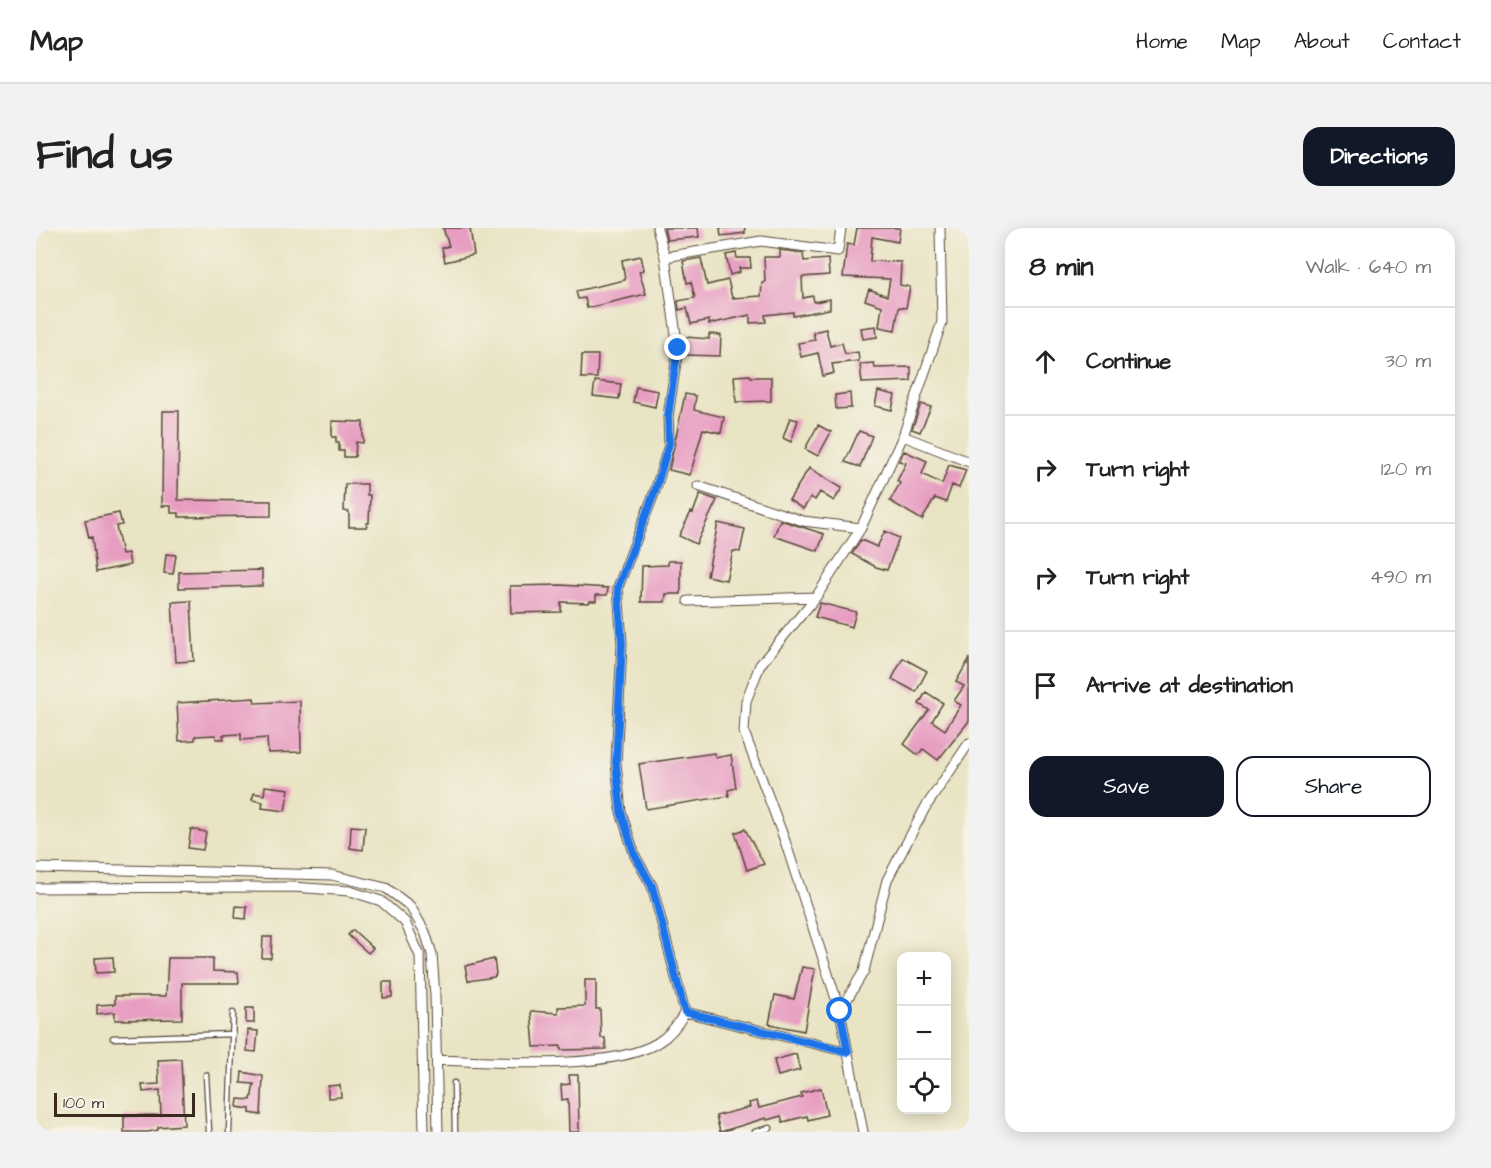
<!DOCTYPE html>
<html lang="en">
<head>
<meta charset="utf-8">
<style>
  :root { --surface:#fff; --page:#f2f2f2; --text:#222; --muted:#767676; --line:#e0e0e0; --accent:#111827 }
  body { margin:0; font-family:"Architects Daughter",sans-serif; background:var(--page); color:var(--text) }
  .controls { position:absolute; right:18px; bottom:18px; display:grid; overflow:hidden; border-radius:12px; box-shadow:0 3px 15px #0003 }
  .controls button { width:54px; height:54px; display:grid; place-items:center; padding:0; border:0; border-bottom:2px solid var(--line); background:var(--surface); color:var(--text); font:30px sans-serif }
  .scale { position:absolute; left:18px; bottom:15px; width:141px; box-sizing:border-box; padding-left:6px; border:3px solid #3b2a1e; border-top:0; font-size:16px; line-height:21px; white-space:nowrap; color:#3b2a1e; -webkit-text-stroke:4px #f7f3e8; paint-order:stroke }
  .stop { position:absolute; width:18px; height:18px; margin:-14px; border:4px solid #1a73e8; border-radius:50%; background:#fff }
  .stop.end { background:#1a73e8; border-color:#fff; box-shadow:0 2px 6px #0008 }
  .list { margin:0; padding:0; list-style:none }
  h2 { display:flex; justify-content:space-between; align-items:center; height:78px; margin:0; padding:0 24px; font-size:26px }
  h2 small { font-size:20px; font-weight:400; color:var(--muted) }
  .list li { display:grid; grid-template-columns:39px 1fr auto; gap:18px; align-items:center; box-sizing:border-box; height:108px; padding:0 24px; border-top:2px solid var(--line) }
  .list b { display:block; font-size:22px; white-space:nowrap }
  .list em { font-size:20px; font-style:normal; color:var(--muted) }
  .actions { display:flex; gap:12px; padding:18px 24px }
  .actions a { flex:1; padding:14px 0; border:2px solid var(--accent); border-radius:18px; text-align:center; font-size:21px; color:var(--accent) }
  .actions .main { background:var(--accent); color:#fff }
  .icon { flex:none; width:33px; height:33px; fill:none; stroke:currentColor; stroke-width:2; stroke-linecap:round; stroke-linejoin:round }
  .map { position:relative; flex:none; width:933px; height:904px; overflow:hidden; border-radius:18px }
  header { display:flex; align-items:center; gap:36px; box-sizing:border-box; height:84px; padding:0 30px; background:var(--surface); border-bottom:2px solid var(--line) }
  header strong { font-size:28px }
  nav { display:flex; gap:33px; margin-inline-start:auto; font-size:21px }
  .intro { display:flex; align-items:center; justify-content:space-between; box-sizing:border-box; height:144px; padding:0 36px }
  h1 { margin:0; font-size:42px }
  .button { padding:15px 27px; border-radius:18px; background:var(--accent); color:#fff; font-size:21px; font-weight:700 }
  main { display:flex; gap:36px; padding:0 36px }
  aside { flex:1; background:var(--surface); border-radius:18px; box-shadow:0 3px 15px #0003 }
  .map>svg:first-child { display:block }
</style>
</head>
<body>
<header>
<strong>Map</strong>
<nav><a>Home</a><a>Map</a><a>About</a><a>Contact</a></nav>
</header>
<div class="intro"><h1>Find us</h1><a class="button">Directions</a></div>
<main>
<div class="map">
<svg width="933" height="904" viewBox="0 0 933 904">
  <rect width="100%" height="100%" fill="#f7f3e8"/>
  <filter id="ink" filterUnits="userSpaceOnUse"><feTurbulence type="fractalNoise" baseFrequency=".0167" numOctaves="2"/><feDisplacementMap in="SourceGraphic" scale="12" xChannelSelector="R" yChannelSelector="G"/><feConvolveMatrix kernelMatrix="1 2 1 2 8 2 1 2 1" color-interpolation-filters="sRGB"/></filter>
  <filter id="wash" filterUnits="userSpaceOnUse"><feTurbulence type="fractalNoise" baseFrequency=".008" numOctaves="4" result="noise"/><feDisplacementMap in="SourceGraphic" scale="24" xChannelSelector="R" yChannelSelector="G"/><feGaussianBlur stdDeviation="1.35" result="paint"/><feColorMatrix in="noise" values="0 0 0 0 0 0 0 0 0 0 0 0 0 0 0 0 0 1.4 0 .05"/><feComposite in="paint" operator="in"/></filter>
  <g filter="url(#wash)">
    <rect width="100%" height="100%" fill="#e9e4c4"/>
    <g id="blocks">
      <path fill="#e79cc1" d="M407,0H434L438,27L409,34L406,20L413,18Z
        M628,0H662L663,9L631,12Z
        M684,0H709V5L685,8Z
        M821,0H864L862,14L836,9L834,33L865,34L864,57L874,59L870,80L863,79L859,102L843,99L846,78L829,72L833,61L851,68L854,51L807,49L811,16L818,17Z
        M744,22L767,25L768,33L792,31L793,47L766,49L767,70L777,68L778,74L794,71V81L757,88V84L729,87L730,94L714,95V87L673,96V92L655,96L651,80L643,82L642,73L659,70L655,54L651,55L647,33L665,30L671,57L692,52L696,70L725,68L726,55L729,54L728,29H744Z
        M700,25L701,30H714L715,40H703L704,44L694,47L690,27Z
        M605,28L608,42L603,43L610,66L551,80L549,70L542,71L540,63L589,52L586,32Z
        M840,98L841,109L827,111L825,100Z
        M790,101L794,118L806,115L809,126L822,124L823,133L796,136L798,145L787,148L782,125L765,129L762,115L779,112L777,104Z
        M673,106L685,107L684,128L648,127L650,109L673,111Z
        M546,127H562L561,150H545Z
        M838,135L839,140L875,139V153L826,155L824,136Z
        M714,147L715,149H735V173L700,174L698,148Z
        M559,153L585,156L583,171L557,168Z
        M600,159L622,163L619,179L597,174Z
        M842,163L859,167L856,182L839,178Z
        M814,165L815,180L800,181L799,167Z
        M649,166L660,168L658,182L688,189L685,205L667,201L654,247L633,242Z
        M885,176L895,179L884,204L876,201Z
        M127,183H143L142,272L235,273V288L143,289V285H135V278H126Z
        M754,190L762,192L755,214L747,210Z
        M296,193L327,194V215L320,214L319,229H308V223H303V215H300V209H296Z
        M782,197L795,204L782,228L769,221Z
        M823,203L836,208L824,239L809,234Z
        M868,223L891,233L886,246L906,256L913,237L930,242L923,260L916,257L910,274L899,270L886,292L854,273L864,255L861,253L870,235L863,233Z
        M773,240L806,260L798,273L784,264L779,272L775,269L767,281L753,272Z
        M309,256H331V267H334L333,295H331V299H313V284L308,283Z
        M664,266L681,272L660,316L643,308L655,284L657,285Z
        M83,285L86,297L80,298L86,326L92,325L94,337L60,344L56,309L53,310L49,292Z
        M744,292L788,306L782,323L738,308Z
        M682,295L709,301L704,324L697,323L690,352L671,348Z
        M849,303L863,310L851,342L840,339L816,326L825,312L841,319Z
        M130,326L140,327L137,346L128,345Z
        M632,333H645V366H630L629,374H605L606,338L632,337Z
        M226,342V358L143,360V344Z
        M525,357L572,360L571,367H560V373H554L553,375L525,374V384L475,385L474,358Z
        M155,373L158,433L140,434L136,374Z
        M784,375L820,384L816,399L779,389Z
        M867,430L891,443L880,464L856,451Z
        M933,431V493L902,532L887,521L882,527L868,516L893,482L883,476L890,464L907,475L896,493L909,502L925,477L918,473L928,458L920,454Z
        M218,470L219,475L264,473L265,524L232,525L231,510L205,512V506L187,507L188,511H180V507L159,508V512L143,513L141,475Z
        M678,525L679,530L695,527L700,560L692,562L693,568L610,581L603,536Z
        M229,558L253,561L249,583L226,580L227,574L216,572L218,565L228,567Z
        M315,598L329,599L327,622L314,620Z
        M155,601L170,604L167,622L152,620Z
        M709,601L728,636L711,642L699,605Z
        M200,678L211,679L210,691L199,690Z
        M317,702L337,720L332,725L312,707Z
        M227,709H236L235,730H226Z
        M77,729L78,744L60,745L59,730Z
        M132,730H177V743L202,744L203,755H146V791L79,792V784L61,786V777L79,776V768H130Z
        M458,731L460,746L458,749L432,753L429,738Z
        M766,739L779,741L768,803L733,796L739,767L758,771Z
        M549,752H560V781H564L565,810H569L570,821L525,822V818L498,819L495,783L522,785V779L549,778Z
        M347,754H356V769L347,770Z
        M210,780H218V795H210Z
        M212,802L222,803L220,824L211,823Z
        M760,826L764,842L742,848L738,832Z
        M145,831L148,897L122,899V902L112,904H88V888L125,887L124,862L107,864L106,857L123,856L122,832Z
        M206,844L227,848L225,887L214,885V881L201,879L202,871L215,872L218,856L205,855Z
        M533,847H542L543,904H533L532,871L526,872L525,857L534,856Z
        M304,857L305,869L292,870V858Z
        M785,860L791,887L772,892L771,888L747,894L745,888L731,892L730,890L684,904L680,888L714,879L713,875L721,873L723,880L766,869L765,865Z"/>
    </g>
  </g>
  <g filter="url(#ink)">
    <use href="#blocks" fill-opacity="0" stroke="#554637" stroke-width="1.5"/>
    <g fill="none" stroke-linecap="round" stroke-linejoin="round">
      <defs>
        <path id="service" d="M77,810L197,806
          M170,847L173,904
          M418,855L419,904
          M193,904L197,785
          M719,904L734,900"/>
        <path id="minor" d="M621,0L629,29
          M867,208L933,234
          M662,258L767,293L825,300
          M652,373L780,369
          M0,640L296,647L350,660L374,678L389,704L396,726L399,768L402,904
          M0,660L256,659L314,663L345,673L369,694L384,728L388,904
          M804,783L828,743L851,652L889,580L933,515
          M649,784L812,824
          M401,832C456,834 575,843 621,815C633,808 643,795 649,784L616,658L599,628L585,584L580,535L586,416L582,359L619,263L633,217L632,188L642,121L629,29L725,13L802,23L805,0
          M827,904L804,783L749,613L708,504L710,473L724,437L780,369L825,300L867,208L906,94L904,0"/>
      </defs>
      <use href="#service" stroke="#554637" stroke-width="7"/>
      <use href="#minor" stroke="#554637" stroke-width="11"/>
      <use href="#service" stroke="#fff" stroke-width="4.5"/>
      <use href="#minor" stroke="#fff" stroke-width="9"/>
    </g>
  </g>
  <g fill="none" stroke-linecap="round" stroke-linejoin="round" filter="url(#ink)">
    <path stroke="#1a73e8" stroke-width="8" d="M642,120L632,188L633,216L619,263L582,359L586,416L580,535L585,584L599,628L616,658L649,784L812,824L804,783"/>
  </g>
</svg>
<div class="controls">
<button>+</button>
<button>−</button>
<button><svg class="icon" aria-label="locate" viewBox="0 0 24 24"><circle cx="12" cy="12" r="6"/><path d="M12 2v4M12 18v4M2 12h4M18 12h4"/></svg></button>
</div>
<div class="scale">100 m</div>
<div class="stop" style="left:804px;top:783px"></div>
<div class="stop end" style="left:642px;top:120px"></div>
</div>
<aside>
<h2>8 min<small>Walk · 640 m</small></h2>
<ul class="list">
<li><svg class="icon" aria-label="ahead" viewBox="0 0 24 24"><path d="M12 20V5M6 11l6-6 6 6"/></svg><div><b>Continue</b></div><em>30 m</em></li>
<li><svg class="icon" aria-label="right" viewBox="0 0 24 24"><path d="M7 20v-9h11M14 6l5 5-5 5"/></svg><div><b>Turn right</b></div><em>120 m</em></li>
<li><svg class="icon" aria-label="right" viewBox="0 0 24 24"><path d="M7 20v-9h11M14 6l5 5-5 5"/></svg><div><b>Turn right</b></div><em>490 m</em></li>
<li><svg class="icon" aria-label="arrive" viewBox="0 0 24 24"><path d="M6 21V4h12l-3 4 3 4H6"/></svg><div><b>Arrive at destination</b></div></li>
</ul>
<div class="actions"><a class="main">Save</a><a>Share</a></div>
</aside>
</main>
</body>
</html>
